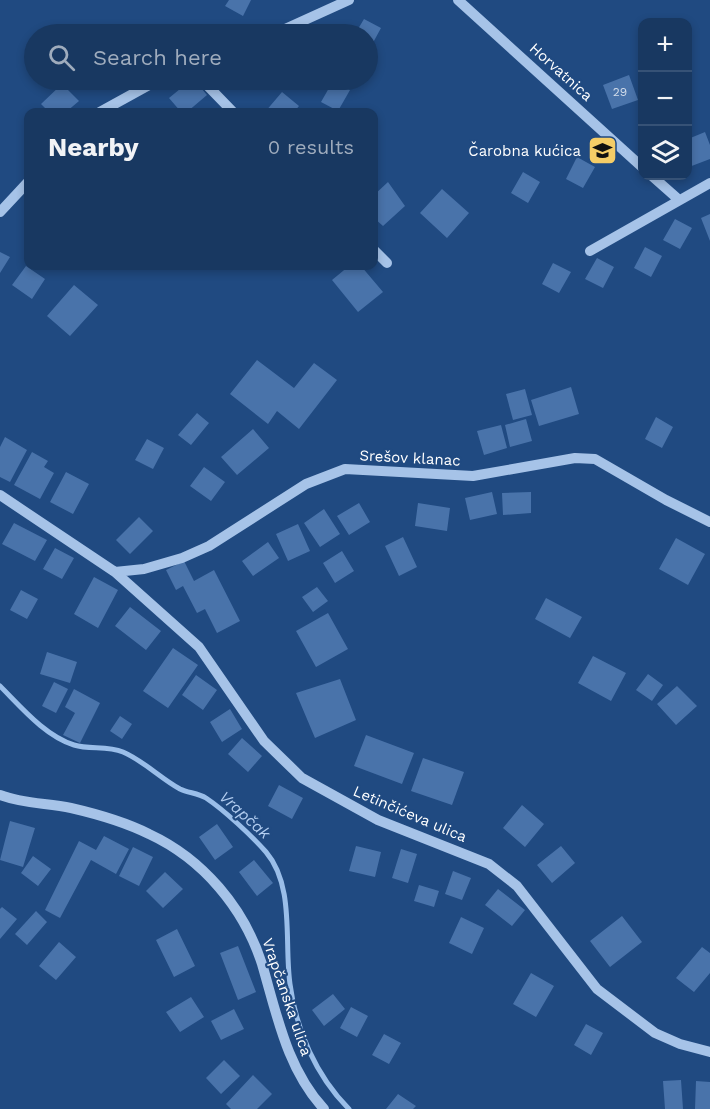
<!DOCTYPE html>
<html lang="en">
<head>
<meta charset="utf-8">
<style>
  :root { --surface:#183861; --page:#25436a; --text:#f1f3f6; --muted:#9facbd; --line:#365276 }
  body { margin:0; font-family:"Work Sans",sans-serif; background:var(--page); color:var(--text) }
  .controls { position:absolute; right:18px; top:18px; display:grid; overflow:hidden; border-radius:12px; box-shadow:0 3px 9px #0003 }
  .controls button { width:54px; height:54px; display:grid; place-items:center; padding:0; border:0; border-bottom:2px solid var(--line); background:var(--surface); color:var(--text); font:30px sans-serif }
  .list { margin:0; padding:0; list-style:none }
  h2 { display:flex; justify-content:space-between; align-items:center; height:78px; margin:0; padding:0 24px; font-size:26px }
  h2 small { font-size:20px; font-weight:400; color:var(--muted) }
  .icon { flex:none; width:33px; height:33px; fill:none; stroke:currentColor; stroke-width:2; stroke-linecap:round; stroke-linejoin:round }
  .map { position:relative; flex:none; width:710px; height:1109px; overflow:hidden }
  .search { position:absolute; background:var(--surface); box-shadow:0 3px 9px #0003; left:24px; top:24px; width:354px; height:66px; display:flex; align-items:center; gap:15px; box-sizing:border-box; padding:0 21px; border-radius:33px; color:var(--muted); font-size:22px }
  .panel { position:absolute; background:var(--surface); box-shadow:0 3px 9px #0003; left:24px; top:108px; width:354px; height:162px; border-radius:12px }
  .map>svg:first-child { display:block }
</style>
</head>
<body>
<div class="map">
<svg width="710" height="1109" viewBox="0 0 710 1109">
  <rect width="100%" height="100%" fill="#204a81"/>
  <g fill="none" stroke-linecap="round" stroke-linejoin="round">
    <path stroke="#9abee9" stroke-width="5" d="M0,686C21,707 45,736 74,745C90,750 107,745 123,752C144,761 160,778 180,789C188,793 198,793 206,798C224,810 252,836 266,852C295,886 284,943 290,984C296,1030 316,1076 349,1109"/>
  </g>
  <path fill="#4973aa" d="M229,0H251L243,16L225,6Z
    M364,19L381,28L369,50L368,34H355Z
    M629,75L638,100L612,109L603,85Z
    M191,80H194L207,95L187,112H181L169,98Z
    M333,81L350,90L338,111L321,102Z
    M62,84L79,101L66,112H49L41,104Z
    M282,92L299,106L294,112H265Z
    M705,132L710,145V159L689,167L688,139Z
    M577,157L595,167L583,188L566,179Z
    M523,172L540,182L528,203L511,193Z
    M388,182L405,206L383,226L374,218V195Z
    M442,189L469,213L447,238L420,213Z
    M710,214V241L701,218Z
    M675,219L692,228L680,249L663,240Z
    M645,247L662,256L651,277L634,268Z
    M0,252L10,257L0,273Z
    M597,258L614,267L603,288L585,279Z
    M553,263L571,272L559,293L542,284Z
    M26,266L45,279L32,299L12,285Z
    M349,266H361L383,292L358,312L332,280Z
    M74,285L98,305L70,336L47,316Z
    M257,360L294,388L314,363L337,380L299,429L277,411L268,424L230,394Z
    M571,387L579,414L539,426L531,400Z
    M525,389L532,415L513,420L506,394Z
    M197,413L209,423L191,445L178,435Z
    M656,417L673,427L662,448L645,439Z
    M526,419L532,441L510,447L505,425Z
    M501,425L507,448L484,455L477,431Z
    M253,429L269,448L237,475L221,457Z
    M5,437L27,450L10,482L0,477V447Z
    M147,439L164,448L153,469L135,460Z
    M32,452L48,461L44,467L54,473L40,499L14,485Z
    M204,467L225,482L211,501L190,486Z
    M66,472L89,484L73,514L50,502Z
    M492,492L497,514L470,520L465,498Z
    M531,492V513L503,515L502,493Z
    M359,503L370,522L349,535L337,516Z
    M418,503L450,508L447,531L415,526Z
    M324,509L340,534L320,547L304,523Z
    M139,517L153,531L130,554L116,540Z
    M14,523L47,540L35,561L2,544Z
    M298,524L310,551L288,561L276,534Z
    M403,537L417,567L399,576L385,546Z
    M676,538L705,554L688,585L659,569Z
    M268,542L279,558L253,576L242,561Z
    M55,548L74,558L62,579L43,569Z
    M342,551L354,571L335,583L323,563Z
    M184,561L194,581L214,570L240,621L217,633L205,609L197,613L183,586L176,590L166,570Z
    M94,577L118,590L98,628L74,614Z
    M317,587L328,601L313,612L302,597Z
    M21,590L38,599L27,619L10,610Z
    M546,598L582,617L570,638L535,619Z
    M130,607L161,631L146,650L115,626Z
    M328,613L348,649L316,667L296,631Z
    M173,648L198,665L168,708L143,691Z
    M47,652L77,662L70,683L40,674Z
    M593,656L626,673L611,701L578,683Z
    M648,674L663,685L652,701L636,690Z
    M196,675L217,690L203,710L182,695Z
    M340,679L356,720L315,738L296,693Z
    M54,682L68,689L56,713L42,706Z
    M677,686L697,706L676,725L657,704Z
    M74,689L100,703L80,743L63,735L75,713L65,707Z
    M230,709L242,729L222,742L210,722Z
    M120,716L132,724L122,739L110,731Z
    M366,735L414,753L402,784L354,766Z
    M242,738L262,756L248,772L228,754Z
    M423,758L464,772L452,805L411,791Z
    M279,785L303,798L292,819L268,806Z
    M522,805L544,824L525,847L503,828Z
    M10,821L35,828L23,867L0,860Z
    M217,824L233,847L215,860L199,837Z
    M104,836L129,849L116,874L91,860L60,918L45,910L79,841L96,850Z
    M356,846L381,852L375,877L349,871Z
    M561,846L575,863L552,883L537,865Z
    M133,847L153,857L139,886L119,876Z
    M401,849L417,854L408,883L392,878Z
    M33,856L51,869L38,886L21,873Z
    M254,860L273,883L257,896L239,872Z
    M453,871L471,878L462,900L445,894Z
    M165,872L183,889L163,908L146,891Z
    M419,885L439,891L434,907L414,901Z
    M498,889L525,910L512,926L485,905Z
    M2,907L17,919L0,939V909Z
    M36,911L47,922L27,945L15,934Z
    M622,916L642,942L610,967L590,941Z
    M461,917L484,928L472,954L449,943Z
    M177,929L195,966L174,977L156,940Z
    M59,942L76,957L56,980L39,966Z
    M238,946L256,992L238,1000L220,953Z
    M702,947L710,953V973L694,992L676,978Z
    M531,973L554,986L536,1017L513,1004Z
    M333,994L345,1009L324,1026L312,1010Z
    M191,997L204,1017L180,1032L166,1012Z
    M351,1007L368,1016L357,1037L340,1028Z
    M234,1009L244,1029L221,1040L211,1021Z
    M586,1024L603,1033L591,1055L574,1045Z
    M384,1034L401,1043L389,1064L372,1055Z
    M224,1060L240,1076L221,1094L206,1078Z
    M253,1075L272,1094L257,1109H231L226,1104Z
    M681,1080L683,1109H665L663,1081Z
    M696,1081L710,1082V1109H695Z
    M398,1094L416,1106L413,1109H386Z"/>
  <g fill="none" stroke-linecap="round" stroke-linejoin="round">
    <path stroke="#a6c3e8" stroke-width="10" d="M458,0L642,167
      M274,34L349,0
      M202,80L233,112
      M100,112L158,80
      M652,176L678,199
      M0,212L28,182
      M374,250L387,263
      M590,251L710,183
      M0,495L115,572L199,647L264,741L302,778L378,820L489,864L517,886L597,989L655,1033L680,1044L710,1052
      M115,572L144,569L182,558L209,546L306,484L345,469L473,476L575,458L595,459L666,500L710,522
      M0,795C23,804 47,803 71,808C97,814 125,822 149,834C203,859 244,908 262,964C277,1015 287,1069 324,1109"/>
  </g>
  <defs>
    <symbol id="school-square" viewBox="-11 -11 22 22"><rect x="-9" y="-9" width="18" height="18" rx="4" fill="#f5cd67" stroke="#204a81"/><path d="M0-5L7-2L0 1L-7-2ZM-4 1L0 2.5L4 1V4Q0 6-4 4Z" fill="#111"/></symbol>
  </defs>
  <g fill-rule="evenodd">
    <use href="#school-square" x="586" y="134" width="33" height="33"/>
  </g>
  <g text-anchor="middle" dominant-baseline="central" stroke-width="4.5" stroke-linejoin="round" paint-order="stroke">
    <g font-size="12" fill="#d2dcea">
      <text x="620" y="92">29</text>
    </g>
    <g font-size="15" fill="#fff" stroke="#204a81">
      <text transform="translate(561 72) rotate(42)">Horvatnica</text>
      <text transform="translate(410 458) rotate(3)">Srešov klanac</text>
      <text transform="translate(410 814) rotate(23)">Letinčićeva ulica</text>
      <text transform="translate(287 997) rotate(71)">Vrapčanska ulica</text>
    </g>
    <g font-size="15" fill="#fff" stroke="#204a81" text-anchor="end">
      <text x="581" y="151">Čarobna kućica</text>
    </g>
    <g font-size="16" font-style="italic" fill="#b2cdf0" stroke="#204a81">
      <text transform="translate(245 815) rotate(42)">Vrapčak</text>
    </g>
  </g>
</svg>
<div class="controls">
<button>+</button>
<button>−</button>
<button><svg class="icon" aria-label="layers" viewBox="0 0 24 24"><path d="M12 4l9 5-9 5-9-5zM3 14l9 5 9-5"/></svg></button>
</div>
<div class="search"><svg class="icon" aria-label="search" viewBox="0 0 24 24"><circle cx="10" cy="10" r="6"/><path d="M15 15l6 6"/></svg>Search here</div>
<section class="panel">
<h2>Nearby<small>0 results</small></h2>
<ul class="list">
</ul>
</section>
</div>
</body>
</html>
